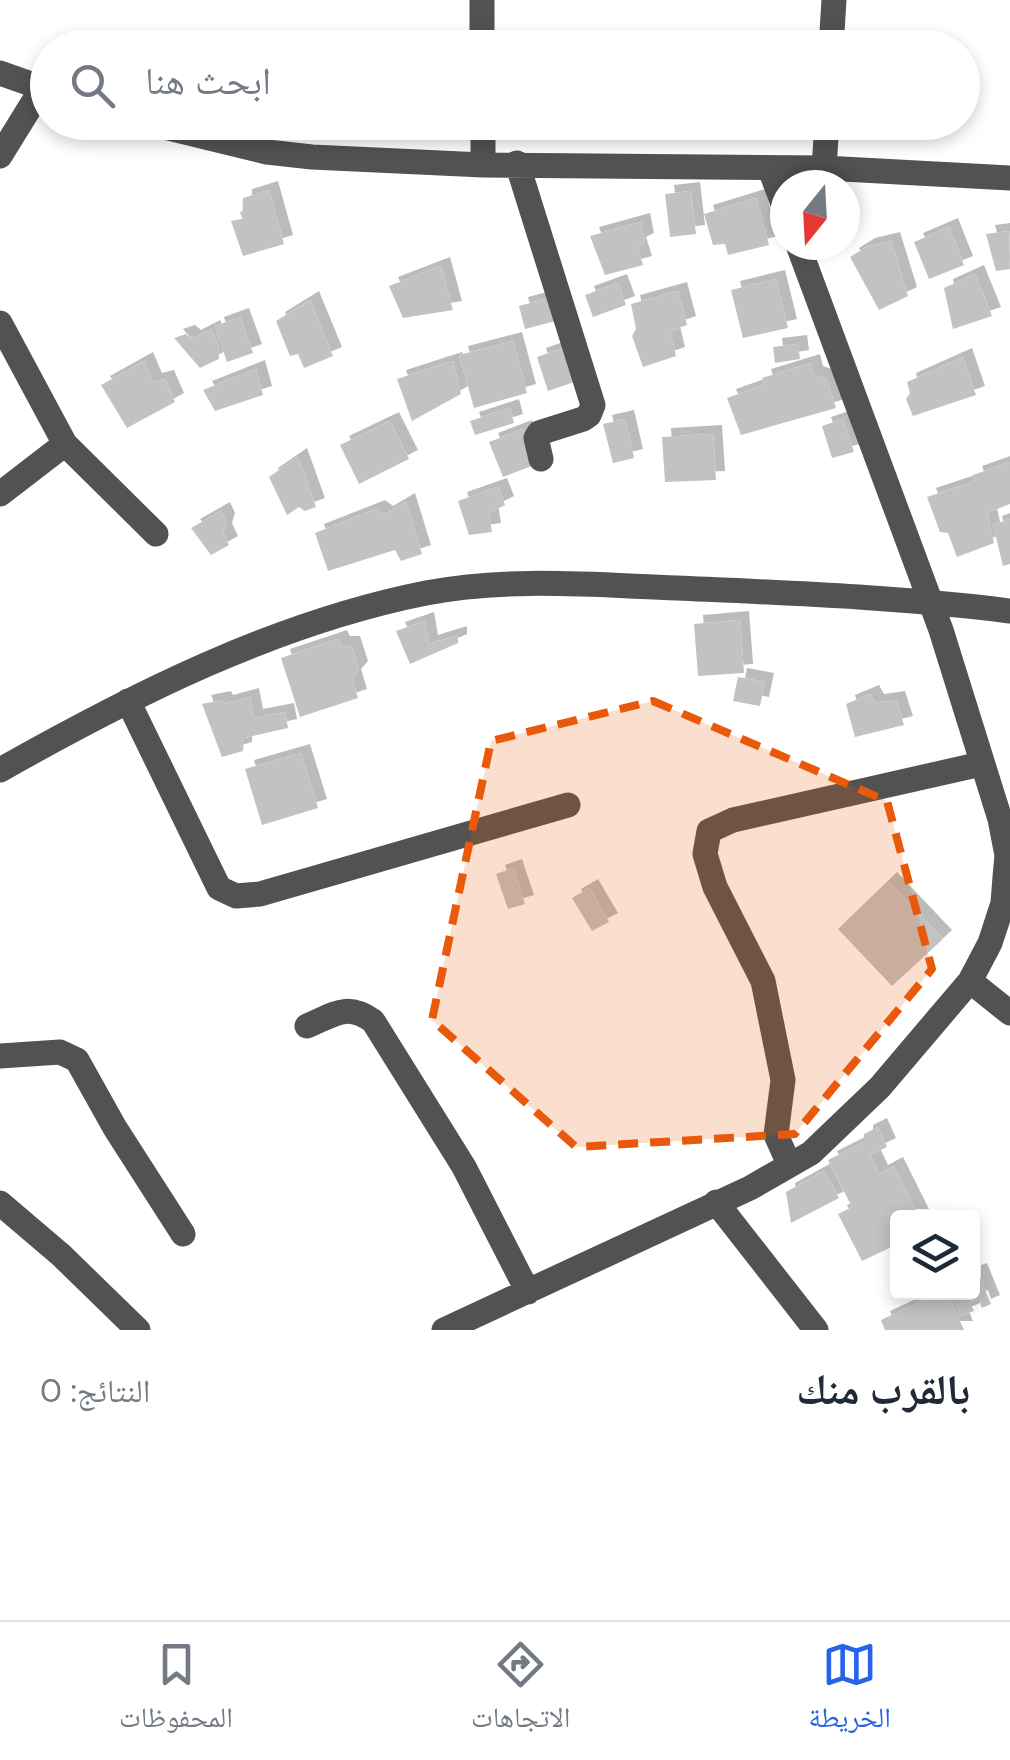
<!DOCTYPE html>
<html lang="ar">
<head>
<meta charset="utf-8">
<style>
  :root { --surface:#fff; --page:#f6f6f7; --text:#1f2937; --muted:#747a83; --line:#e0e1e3; --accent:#2563eb }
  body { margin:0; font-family:"DM Sans","Noto Naskh Arabic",sans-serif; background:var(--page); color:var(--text); direction:rtl }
  .controls { position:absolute; right:30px; bottom:30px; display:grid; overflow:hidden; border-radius:10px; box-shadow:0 5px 15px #0003 }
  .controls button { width:90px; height:90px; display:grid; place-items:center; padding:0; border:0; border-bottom:2px solid var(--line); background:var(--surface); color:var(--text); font:50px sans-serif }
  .compass { position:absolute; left:770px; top:170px; width:90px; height:90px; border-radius:50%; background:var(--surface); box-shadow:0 5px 15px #0003; rotate:198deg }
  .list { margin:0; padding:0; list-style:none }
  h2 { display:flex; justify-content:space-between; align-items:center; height:130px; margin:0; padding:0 40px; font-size:42px }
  h2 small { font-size:32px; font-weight:400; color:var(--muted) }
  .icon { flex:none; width:55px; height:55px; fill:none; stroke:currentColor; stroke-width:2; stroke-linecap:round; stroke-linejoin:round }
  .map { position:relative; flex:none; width:1010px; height:1330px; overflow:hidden; direction:ltr }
  .search { position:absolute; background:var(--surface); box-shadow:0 5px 15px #0003; left:30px; right:30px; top:30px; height:110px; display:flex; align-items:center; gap:25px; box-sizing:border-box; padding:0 35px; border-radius:55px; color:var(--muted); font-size:38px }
  .sheet { height:290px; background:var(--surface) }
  nav { display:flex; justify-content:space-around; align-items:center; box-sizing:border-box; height:140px; border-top:2px solid var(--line); background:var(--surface); font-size:28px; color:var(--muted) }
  nav a { display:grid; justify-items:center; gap:5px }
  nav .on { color:var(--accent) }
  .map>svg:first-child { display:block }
</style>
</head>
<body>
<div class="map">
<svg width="1010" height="1330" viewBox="0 0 1010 1330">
  <defs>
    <filter id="shadow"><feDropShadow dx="9" dy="-9" stdDeviation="0" flood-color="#0004"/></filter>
  </defs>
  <rect width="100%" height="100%" fill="#fff"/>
  <path fill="#c2c2c2" filter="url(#shadow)" d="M269,190L284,244L243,256L231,221L242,219L243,198Z
    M691,191L696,234L670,237L665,194Z
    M756,198L769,245L728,255L725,244L713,245L704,214Z
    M641,222L645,242L637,246L643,265L605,275L590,236Z
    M949,227L964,265L929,279L914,242Z
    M1009,231L1010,269L996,271L986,234Z
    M891,241L908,296L879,310L850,257L866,247Z
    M441,266L453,310L403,318L389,286Z
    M975,274L992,316L953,329L944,288Z
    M776,279L788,328L743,338L731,290Z
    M618,283L626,305L593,317L585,295Z
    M678,291L687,325L670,331L676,356L643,367L632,336L636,329L631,304Z
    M553,297L559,320L525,329L519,306Z
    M310,300L333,356L304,368L298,354L290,356L276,321Z
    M240,317L253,353L227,362L215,326Z
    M211,329L218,344L219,359L200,368L174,338L186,334L192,339Z
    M513,341L527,393L474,408L459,355Z
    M798,344L800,359L775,363L773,347Z
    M572,345L583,379L548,391L537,357Z
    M963,357L976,395L913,416L906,399L910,393L907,382Z
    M144,361L153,382L165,379L175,402L127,428L101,385Z
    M453,361L461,394L412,421L397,379Z
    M811,363L814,375L826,379L836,408L741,435L727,398L764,385L762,378Z
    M256,369L263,395L215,411L203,390Z
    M510,408L514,423L475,435L470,421Z
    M625,419L634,458L613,463L603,424Z
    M843,419L854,452L832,458L822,426Z
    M390,421L409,459L359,484L340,445Z
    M523,429L537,464L503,477L489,442Z
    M713,434L716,480L665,482L662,437Z
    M298,457L316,507L305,511L299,507L287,515L269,477Z
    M1010,462V504L987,513L994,543L957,557L948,533L940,532L927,497L975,481L973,475Z
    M498,487L505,505L489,513L492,532L469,535L458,501Z
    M406,502L422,554L401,561L395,550L328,571L315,533L376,509L384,515Z
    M221,511L226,522L223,532L229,545L211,555L191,528Z
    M1010,519V564L1003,566L993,525Z
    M740,620L744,673L698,676L694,624Z
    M425,621L429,644L458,635V643L410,664L396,631Z
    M338,639L341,645H351L359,670L352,678L358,698L300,717L281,658Z
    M738,677L765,682L760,706L733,701Z
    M870,694L875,703L896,700L904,725L855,737L846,704Z
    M250,697L254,718L285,712L288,728L244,738L243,751L222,757L202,704L222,700L224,704Z
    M301,753L318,808L262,825L245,769Z
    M513,868L525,904L508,909L496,874Z
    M888,881L943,939L892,986L838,929Z
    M589,888L609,922L592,931L572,898Z
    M878,1127L887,1147L870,1155L879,1174L894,1166L920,1218H898V1244L862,1261L838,1214L852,1207L828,1160L864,1142V1134Z
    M824,1171L839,1198L791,1223L786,1192Z
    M978,1272L991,1304L982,1308L979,1299L970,1303L974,1311L961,1316L951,1292H972V1274Z
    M941,1292H947L964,1330H885L881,1320Z"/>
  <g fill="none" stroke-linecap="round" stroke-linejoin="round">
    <path stroke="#525252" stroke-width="25" d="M482,0V48
      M831,48L834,0
      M0,73L48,90
      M144,122L267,152L312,157L483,165L824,168L1010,178
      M483,122V165
      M0,156L42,88
      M517,163L593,405L589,415L583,419L539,433L536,438L541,459
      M824,168L827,122
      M770,169L785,209
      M0,323L65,444L0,494
      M65,444L156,534
      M128,701L219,888L236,896L260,894L568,805
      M0,770C133,695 275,623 426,593C508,577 594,585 677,588C788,593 899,597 1010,611
      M970,981L1010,1013
      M307,1026C334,1015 346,1002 373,1021L464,1167L528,1292
      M0,1056L60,1052L77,1060L115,1128L183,1234
      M789,1164L776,1135L783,1080L763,981L715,887L705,854L709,831L733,820L981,764
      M716,1202L816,1330
      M0,1203L61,1255L138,1330
      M444,1330L750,1188L811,1153L880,1087L970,981L990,943L1003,903L1005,877L1007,855L1000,819L941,630L798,245"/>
  </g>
  <path fill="#e8590c" fill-opacity="0.2" stroke="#e8590c" stroke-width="8" stroke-dasharray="20 12" stroke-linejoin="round" d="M653,701L887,801L932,969L795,1134L576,1147L432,1020L491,741Z"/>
</svg>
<div class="controls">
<button><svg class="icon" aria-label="layers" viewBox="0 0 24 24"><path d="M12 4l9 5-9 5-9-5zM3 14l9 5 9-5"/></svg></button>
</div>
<svg class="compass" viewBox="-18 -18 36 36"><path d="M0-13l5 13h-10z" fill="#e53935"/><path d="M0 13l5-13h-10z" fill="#747a83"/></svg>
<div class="search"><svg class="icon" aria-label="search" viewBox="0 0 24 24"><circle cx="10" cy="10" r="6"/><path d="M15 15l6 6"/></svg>ابحث هنا</div>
</div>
<section class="sheet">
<h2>بالقرب منك<small>النتائج: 0</small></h2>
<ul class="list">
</ul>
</section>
<nav>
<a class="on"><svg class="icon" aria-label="map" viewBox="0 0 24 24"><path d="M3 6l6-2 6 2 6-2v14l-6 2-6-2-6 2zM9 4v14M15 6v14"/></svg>الخريطة</a>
<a><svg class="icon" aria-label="directions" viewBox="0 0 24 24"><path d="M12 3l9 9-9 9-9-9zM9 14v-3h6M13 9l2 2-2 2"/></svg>الاتجاهات</a>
<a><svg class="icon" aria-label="saved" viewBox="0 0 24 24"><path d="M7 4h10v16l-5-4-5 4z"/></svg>المحفوظات</a>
</nav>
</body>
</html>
